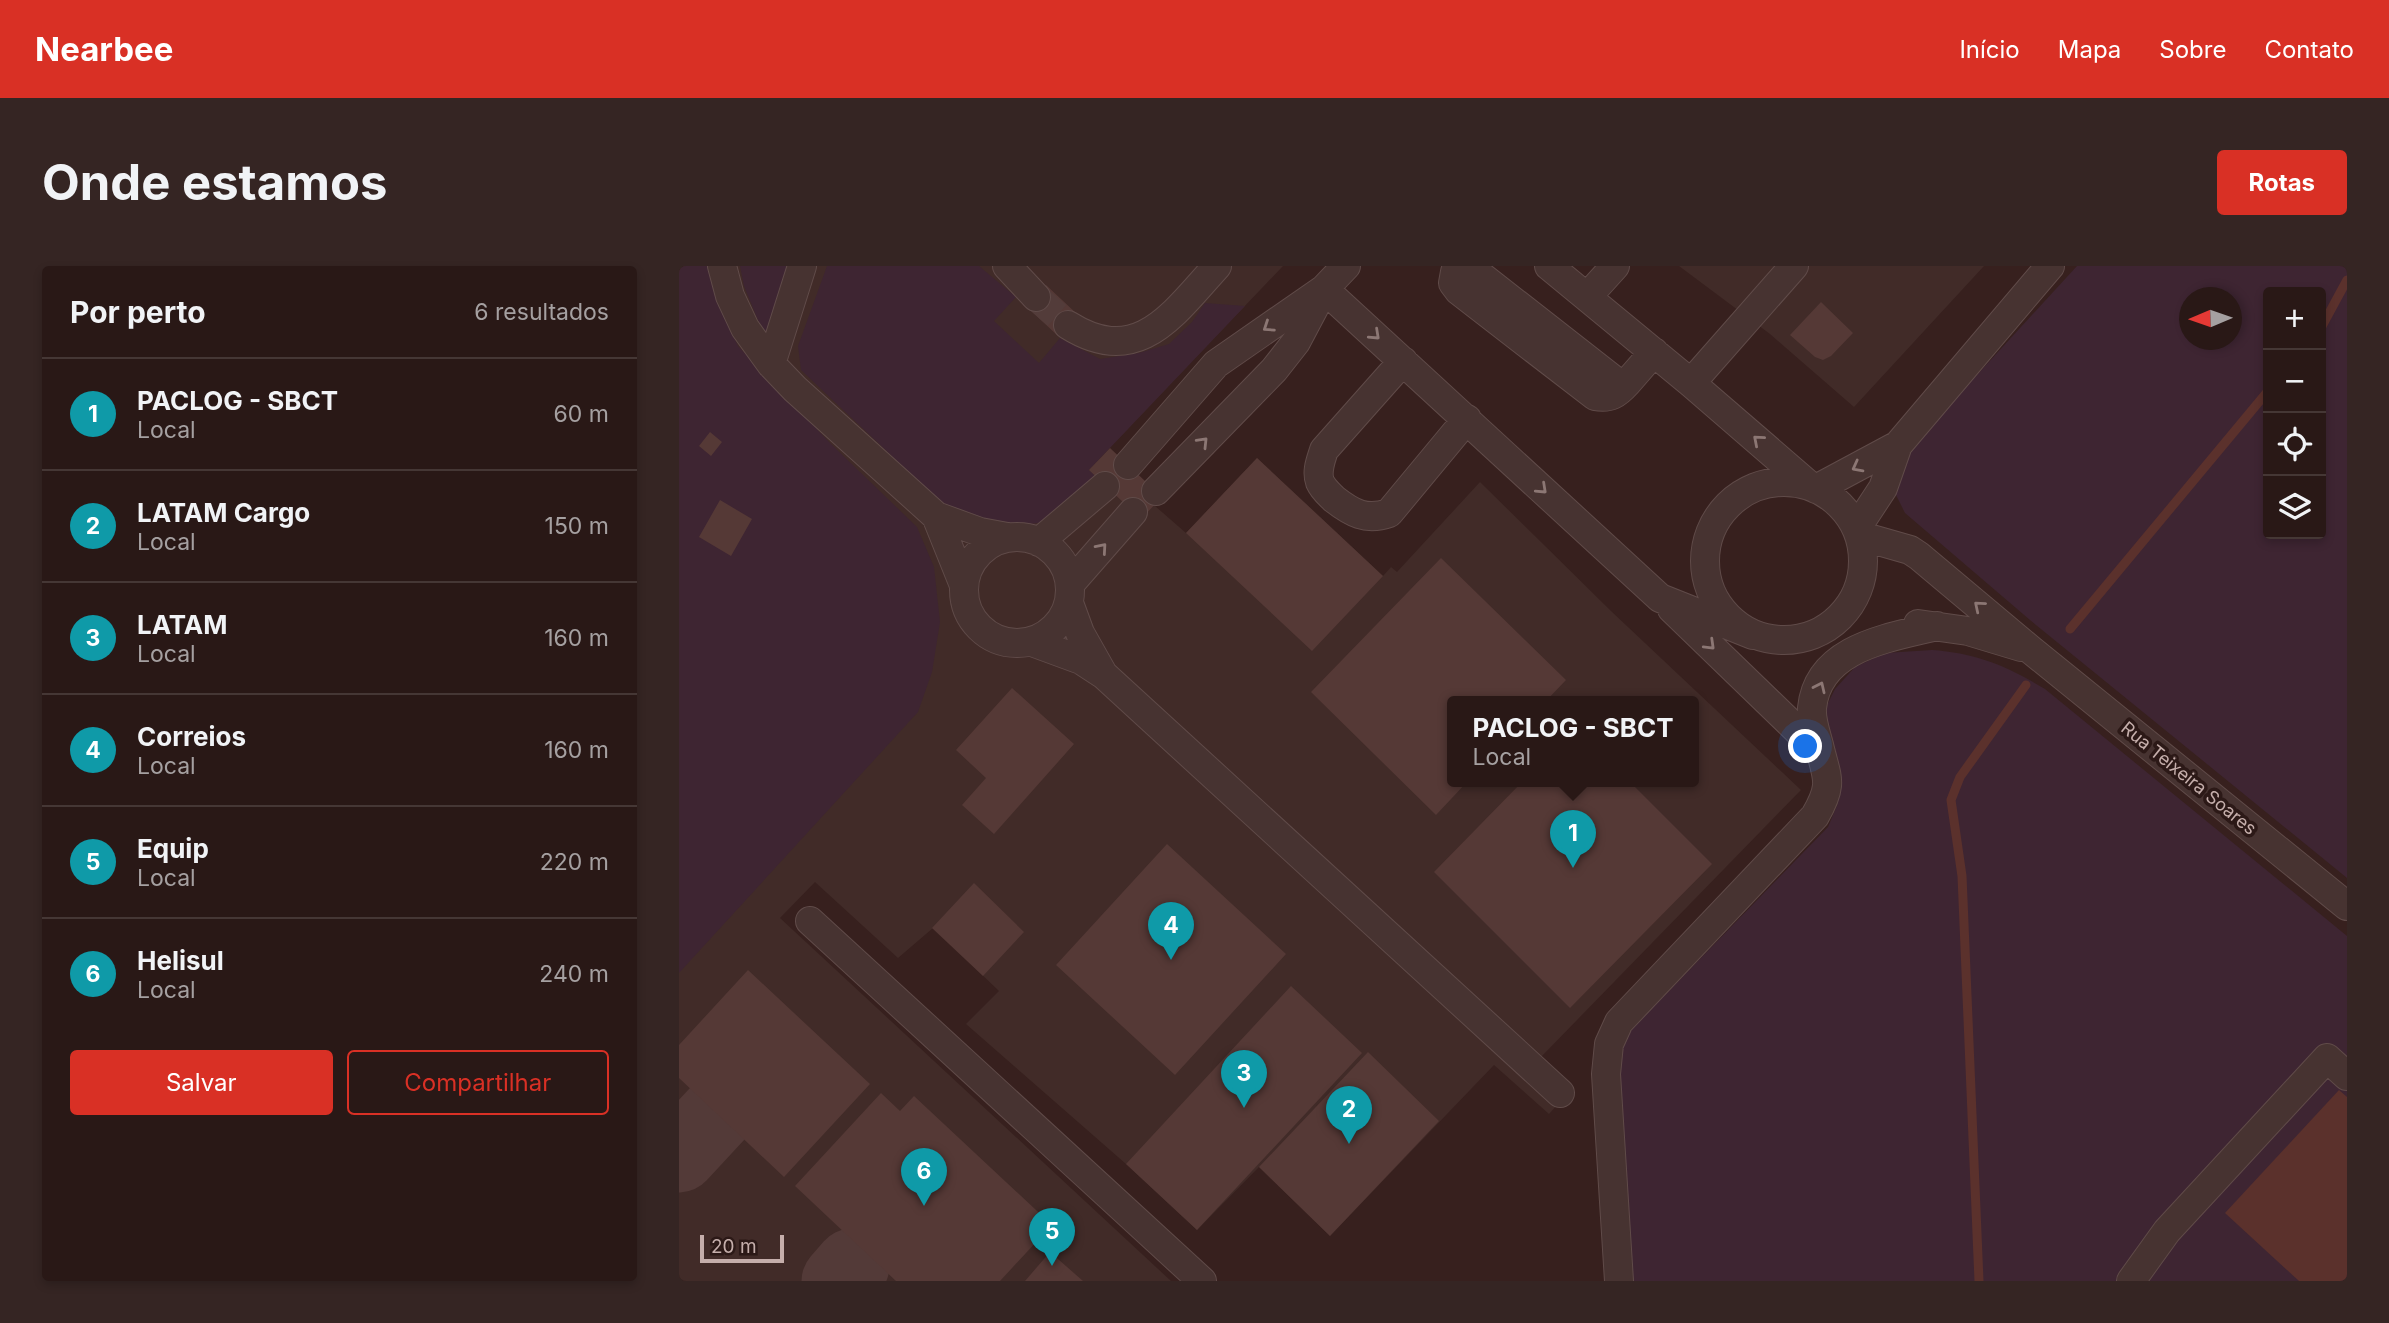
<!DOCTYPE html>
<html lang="pt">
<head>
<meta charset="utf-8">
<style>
  :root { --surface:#291816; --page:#352523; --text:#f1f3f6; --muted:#a5a0a1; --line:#453735; --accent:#d93025 }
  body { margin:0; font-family:Inter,sans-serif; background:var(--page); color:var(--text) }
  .controls { position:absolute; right:21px; top:21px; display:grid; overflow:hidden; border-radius:7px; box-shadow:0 4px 10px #0003 }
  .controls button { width:63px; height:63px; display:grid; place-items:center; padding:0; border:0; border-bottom:2px solid var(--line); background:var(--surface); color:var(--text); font:35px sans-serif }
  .compass { position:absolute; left:1500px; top:21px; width:63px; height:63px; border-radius:50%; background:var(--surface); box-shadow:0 4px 10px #0003; rotate:268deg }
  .scale { position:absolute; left:21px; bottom:18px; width:84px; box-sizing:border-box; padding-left:7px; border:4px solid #c5aeab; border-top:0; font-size:19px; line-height:24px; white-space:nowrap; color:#c5aeab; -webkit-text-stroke:5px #2c1917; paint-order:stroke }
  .you { position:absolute; left:1127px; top:481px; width:24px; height:24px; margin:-18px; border:5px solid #fff; border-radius:50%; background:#1a73e8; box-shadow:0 0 0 10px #1a73e833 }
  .badge { display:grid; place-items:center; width:46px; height:46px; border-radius:50%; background:var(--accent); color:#fff; font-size:23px; font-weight:700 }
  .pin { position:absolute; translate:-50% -58px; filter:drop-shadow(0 2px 4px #0008) }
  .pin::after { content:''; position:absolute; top:37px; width:24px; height:21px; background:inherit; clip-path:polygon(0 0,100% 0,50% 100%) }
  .popup { position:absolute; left:768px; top:430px; width:252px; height:91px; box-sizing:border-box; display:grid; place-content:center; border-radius:7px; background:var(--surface); filter:drop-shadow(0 2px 5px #0005); font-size:23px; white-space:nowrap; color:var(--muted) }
  .popup b { font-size:26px; color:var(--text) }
  .popup::after { content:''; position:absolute; left:50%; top:100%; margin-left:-14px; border:14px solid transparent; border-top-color:var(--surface) }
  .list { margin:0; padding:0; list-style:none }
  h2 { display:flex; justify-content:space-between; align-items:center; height:91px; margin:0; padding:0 28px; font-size:30px }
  h2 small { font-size:23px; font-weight:400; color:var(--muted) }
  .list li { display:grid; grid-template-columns:46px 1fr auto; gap:21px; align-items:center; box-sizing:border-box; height:112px; padding:0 28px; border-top:2px solid var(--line) }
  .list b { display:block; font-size:26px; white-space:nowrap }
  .list p { margin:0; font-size:23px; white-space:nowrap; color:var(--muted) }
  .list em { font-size:23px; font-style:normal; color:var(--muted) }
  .actions { display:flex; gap:14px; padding:21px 28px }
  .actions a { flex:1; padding:16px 0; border:2px solid var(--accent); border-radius:7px; text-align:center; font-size:24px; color:var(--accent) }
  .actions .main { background:var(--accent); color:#fff }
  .icon { flex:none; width:38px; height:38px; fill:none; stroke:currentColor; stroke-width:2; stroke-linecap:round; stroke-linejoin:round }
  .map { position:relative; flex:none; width:1668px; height:1015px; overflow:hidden; border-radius:7px }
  header { display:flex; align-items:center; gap:42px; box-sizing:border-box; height:98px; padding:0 35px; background:var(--accent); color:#fff }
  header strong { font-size:33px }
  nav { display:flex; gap:38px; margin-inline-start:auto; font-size:24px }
  .intro { display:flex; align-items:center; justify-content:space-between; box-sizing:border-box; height:168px; padding:0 42px }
  h1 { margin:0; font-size:49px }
  .button { padding:18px 32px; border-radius:7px; background:var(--accent); color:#fff; font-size:24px; font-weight:700 }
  main { display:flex; gap:42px; padding:0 42px }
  aside { flex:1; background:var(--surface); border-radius:7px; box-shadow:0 4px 10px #0003 }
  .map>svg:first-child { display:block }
</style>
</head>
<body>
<header>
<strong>Nearbee</strong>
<nav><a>Início</a><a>Mapa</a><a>Sobre</a><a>Contato</a></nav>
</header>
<div class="intro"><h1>Onde estamos</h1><a class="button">Rotas</a></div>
<main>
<aside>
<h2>Por perto<small>6 resultados</small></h2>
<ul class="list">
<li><span class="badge" style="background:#0f9aa8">1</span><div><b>PACLOG - SBCT</b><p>Local</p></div><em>60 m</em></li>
<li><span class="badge" style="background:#0f9aa8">2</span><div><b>LATAM Cargo</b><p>Local</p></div><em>150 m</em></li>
<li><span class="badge" style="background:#0f9aa8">3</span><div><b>LATAM</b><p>Local</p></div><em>160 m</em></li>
<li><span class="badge" style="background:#0f9aa8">4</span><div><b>Correios</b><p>Local</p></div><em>160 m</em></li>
<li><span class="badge" style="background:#0f9aa8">5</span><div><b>Equip</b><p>Local</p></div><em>220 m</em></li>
<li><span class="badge" style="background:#0f9aa8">6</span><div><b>Helisul</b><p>Local</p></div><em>240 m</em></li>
</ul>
<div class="actions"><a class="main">Salvar</a><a>Compartilhar</a></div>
</aside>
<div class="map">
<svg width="1668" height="1015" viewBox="0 0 1668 1015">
  <rect width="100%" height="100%" fill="#37201e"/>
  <path fill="#412b28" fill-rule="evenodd" d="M0,0H604L421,192L507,267L578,192L704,310L712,301L718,306L801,216L932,345L1122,524L862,791L892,824L870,848L815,799L651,970L580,901L518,964L447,898L287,758L320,725L254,662L219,692L136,616L101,652L492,1015H0ZM773,436H1015V516H773Z
    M1000,0H1305L1175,141L1091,68Z"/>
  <path fill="#3e2532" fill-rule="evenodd" d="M0,0H30L42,43L59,80L152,178L238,261L255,301L261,356L253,406L239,446L0,707Z
    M61,0H110L93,56L85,69L65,20Z
    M148,0H300L337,31L315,55L360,97L381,72L421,93L460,87L490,78L513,56L526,37L566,40L410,204L423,216L379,254L338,260L293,259L272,246L122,104L119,80Z
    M1398,0H1668V612L1351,354L1226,247L1216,227L1219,195ZM1589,26H1642V268H1589ZM1510,32H1552V74H1510Z
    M1253,384C1297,387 1328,400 1366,423L1668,670V1015H953L941,811L943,784L951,765L1149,561L1159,537L1160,513L1144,447L1156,423L1176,401L1206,387Z"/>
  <path fill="#5b312c" d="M1660,824L1668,831V1015H1620L1546,947Z"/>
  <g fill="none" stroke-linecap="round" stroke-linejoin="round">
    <path stroke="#5b312c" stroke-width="9" d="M1642,62L1668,14
      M1391,363L1589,125
      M1300,1015L1283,610L1272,534L1281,511L1347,419"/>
    <path stroke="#533a38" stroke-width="75" d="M0,889L38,848
      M160,1015L173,1000"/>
  </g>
  <path fill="#553936" d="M367,19L398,48L379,70L348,41Z
    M1142,36L1174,67L1152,90L1144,94L1136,91L1111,69Z
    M31,166L43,176L32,190L20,180Z
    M431,182L483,231L462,253L410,204Z
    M578,192L704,310L633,385L507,267Z
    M41,234L73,253L52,290L20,271Z
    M762,292L887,414L866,436H773V516H788L757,549L632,426Z
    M333,422L395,478L315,568L283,539L307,512L277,484Z
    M843,516H951L1033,598L891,742L755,606Z
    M488,578L607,688L496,809L377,699Z
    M295,617L345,666L304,710L253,662Z
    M69,704L191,818L105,911L0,812V779Z
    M612,720L683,787L518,964L447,898Z
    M689,786L760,855L651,970L580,901Z
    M202,827L221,845L235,830L373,959L321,1015H217L116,920Z
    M371,986L404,1015H346Z"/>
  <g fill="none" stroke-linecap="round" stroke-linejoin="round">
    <path stroke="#533c3a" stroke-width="28" stroke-dasharray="28 14" stroke-linecap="butt" d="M357,31L389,59"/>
    <defs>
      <path id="minor" d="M43,0L51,30L66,62L92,98L116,123L257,250L301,266L328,271
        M328,0L357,31
        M870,0L1012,117L1130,219
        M645,23L981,332L1074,369
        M908,31L936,0
        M389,59C459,103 494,48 538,0
        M724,95L645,184C642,194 637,205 641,216C644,223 650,228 655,233C673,247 687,255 710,247L788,153
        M92,98L123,0
        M1012,117L1115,0
        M944,121L802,10L788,0L776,6L774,17L780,25L916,130C931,133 938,128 948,117L975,86
        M449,199L537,98L645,23L667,0
        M1026 295a79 79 0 1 1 158 0a79 79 0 1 1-158 0Z
        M1137,223L1219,179
        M477,225L595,104L617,76L644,25
        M257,250L284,317
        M1179,260L1204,222L1219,179L1371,0
        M1182,270L1231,284L1240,290L1352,384L1668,640
        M285 324a53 53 0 1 1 106 0a53 53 0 1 1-106 0Z
        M360,276L426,220
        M391,318L454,246
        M390,337L401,367L423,406
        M993,343L1142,487
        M1239,358L1289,365L1342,381
        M353,376L402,394L425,409L881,827
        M131,655L523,1015
        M940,1015L927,808L930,778L940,756L1136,550C1155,517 1148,513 1140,479C1137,467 1132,454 1133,442C1139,381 1210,372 1258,360
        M1452,1015L1488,965L1648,792L1668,810"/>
    </defs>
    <use href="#minor" stroke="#604b49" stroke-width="30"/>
    <use href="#minor" stroke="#473331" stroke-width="28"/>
  </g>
  <defs><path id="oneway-chevron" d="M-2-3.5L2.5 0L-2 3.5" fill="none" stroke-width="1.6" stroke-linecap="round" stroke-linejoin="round" transform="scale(1.75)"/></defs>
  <g stroke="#8c7774">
    <use href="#oneway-chevron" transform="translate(589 61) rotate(146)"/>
    <use href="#oneway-chevron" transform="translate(696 69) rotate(43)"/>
    <use href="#oneway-chevron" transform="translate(1079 174) rotate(-139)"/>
    <use href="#oneway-chevron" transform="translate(524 176) rotate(-46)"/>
    <use href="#oneway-chevron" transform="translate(1178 201) rotate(152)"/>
    <use href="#oneway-chevron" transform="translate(863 223) rotate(43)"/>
    <use href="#oneway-chevron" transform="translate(423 282) rotate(-49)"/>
    <use href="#oneway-chevron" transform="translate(1300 340) rotate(-140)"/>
    <use href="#oneway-chevron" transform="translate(1031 379) rotate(44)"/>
    <use href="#oneway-chevron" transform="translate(1141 421) rotate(-65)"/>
  </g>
  <g text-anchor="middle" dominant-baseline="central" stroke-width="7" stroke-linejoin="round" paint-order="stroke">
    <g font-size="18" fill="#c5aeab" stroke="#2c1917">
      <text transform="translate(1510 512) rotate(39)">Rua Teixeira Soares</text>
    </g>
  </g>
</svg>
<div class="controls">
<button>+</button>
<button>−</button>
<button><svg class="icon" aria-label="locate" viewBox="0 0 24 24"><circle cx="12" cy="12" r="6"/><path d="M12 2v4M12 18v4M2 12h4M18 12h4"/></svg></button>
<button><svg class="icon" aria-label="layers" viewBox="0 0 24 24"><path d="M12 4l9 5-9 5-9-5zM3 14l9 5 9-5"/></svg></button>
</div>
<svg class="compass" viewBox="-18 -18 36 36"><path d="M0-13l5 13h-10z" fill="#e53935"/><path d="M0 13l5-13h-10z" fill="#a5a0a1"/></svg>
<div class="scale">20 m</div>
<div class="you"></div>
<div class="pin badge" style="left:894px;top:602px;background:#0f9aa8">1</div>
<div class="popup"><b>PACLOG - SBCT</b>Local</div>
<div class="pin badge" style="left:670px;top:878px;background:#0f9aa8">2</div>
<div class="pin badge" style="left:565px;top:842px;background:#0f9aa8">3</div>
<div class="pin badge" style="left:492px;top:694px;background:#0f9aa8">4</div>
<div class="pin badge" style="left:373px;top:1000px;background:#0f9aa8">5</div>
<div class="pin badge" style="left:245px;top:940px;background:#0f9aa8">6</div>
</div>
</main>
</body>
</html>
